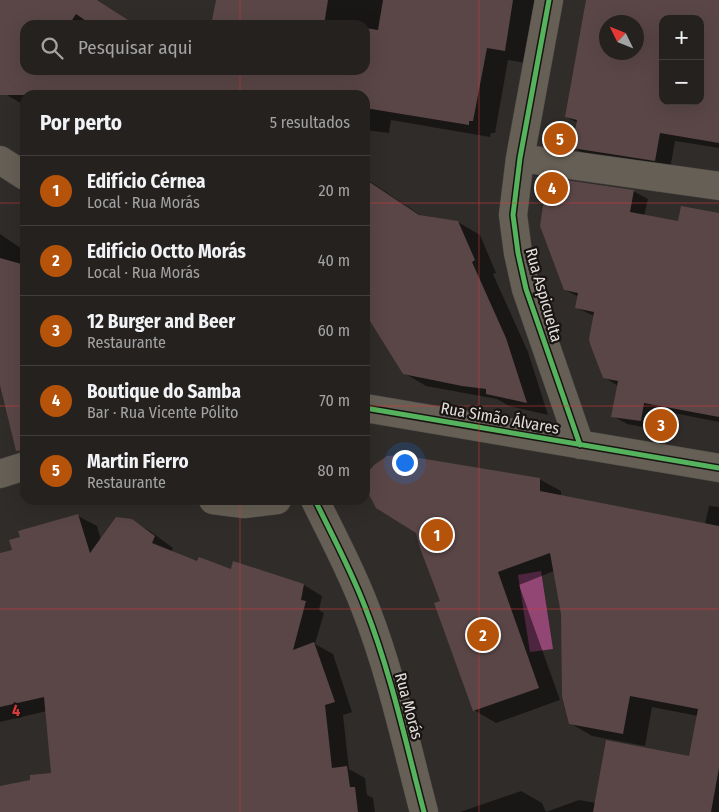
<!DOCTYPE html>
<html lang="pt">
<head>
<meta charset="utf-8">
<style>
  :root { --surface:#24211f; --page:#302e2c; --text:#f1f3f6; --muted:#a3a3a4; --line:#413e3d; --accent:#b45309 }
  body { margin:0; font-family:"Fira Sans Condensed",sans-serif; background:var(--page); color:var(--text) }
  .controls { position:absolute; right:15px; top:15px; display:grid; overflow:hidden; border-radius:10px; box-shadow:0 5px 20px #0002 }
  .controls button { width:45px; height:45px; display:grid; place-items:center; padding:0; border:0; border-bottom:1px solid var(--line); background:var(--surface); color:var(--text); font:25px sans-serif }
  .compass { position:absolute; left:599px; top:15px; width:45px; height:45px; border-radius:50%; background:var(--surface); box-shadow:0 5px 20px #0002; rotate:313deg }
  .you { position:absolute; left:404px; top:462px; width:18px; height:18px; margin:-12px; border:4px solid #fff; border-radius:50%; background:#1a73e8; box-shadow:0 0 0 8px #1a73e833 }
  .badge { display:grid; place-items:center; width:32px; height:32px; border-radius:50%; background:var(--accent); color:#fff; font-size:16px; font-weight:700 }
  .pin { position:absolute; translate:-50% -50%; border:2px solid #fff; box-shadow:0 1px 5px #0006 }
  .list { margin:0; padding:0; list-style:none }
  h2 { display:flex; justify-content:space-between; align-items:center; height:65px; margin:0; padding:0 20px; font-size:21px }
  h2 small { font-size:16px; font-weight:400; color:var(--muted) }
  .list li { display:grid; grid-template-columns:32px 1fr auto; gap:15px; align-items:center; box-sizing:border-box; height:70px; padding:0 20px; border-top:1px solid var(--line) }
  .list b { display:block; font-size:19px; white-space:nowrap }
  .list p { margin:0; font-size:16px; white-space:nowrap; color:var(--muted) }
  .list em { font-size:16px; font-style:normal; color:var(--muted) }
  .icon { flex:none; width:28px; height:28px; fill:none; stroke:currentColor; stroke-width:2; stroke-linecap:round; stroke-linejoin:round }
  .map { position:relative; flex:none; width:719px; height:812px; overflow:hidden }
  .search { position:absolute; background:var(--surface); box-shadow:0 5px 20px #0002; left:20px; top:20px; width:350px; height:55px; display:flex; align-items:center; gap:12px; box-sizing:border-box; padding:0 18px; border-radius:15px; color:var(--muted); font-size:19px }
  .panel { position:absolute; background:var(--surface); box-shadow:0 5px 20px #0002; left:20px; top:90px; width:350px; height:415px; border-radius:15px }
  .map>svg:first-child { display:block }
</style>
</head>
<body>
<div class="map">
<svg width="719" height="812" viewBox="0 0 719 812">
  <rect width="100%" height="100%" fill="#302c29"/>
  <path fill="#924674" d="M541,571L553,649L530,652L518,575Z"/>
  <path fill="#0007" fill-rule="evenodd" d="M0,0H97L136,25H25V70H365V25H212L217,0H542L526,63L508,60L495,133H491L490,137L391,120L389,133L365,130V95H25V104L24,105L0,91Z
    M587,0H719V148L675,141L670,169L588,156L573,147L578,123L566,117ZM663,19H700V101H663ZM606,22H636V52H606Z
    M365,178L423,217L458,222L480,235L496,273L493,274L528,352L548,415L509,406L497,399L426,386L404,373L365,311Z
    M633,191L648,199L644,216L679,222L719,218V422L658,410L655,429L627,424L613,416L618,386L604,377L594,316L577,308L579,297L565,290Z
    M0,234L25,251V422L0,380Z
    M387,457H411L539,479L561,491V496L705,524L709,506L719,507V812H460L521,791L542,803L546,812L579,800L596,803L690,757L698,716L652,707L645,746L592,736L570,723L562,614L554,571L519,585L560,700L496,723L474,710L441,602L417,532Z
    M78,516L97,526L101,540L131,520L150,531L173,548L171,552L198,563L304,585L322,596L319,610L324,613L315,644L333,654L352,712L343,715L349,769L365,778L367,795L373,798L375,812H0V787L31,781L52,774L47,711L0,722V554L13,551Z"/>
  <path fill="#5a4647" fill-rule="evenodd" d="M0,0H97L136,25H92L76,14L69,25H25V70H365V28L378,30L383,0H513L505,51L487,48L473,121H469V125L365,108V95H0Z
    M216,0H328L324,25H211Z
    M586,0H719V143L660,133L655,161L572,148L577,120L565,117ZM663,19H700V101H663ZM606,22H636V52H606Z
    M365,179L419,215L458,221L475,260L472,262L506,338L527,403L486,394V389L462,386L403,374L365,313Z
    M565,180L634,190L630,212L678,221L681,206L719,213V417L644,403L641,421L611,417L618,381L603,378L590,344L589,339L594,312L575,308L578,293L564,290L540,226L545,192Z
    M0,258L25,265V450L16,451L0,385Z
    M401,455L540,478V491L719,526V768L711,812H593L606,740L689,756L698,709L630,696L623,734L569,724L562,696L561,614L550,553L498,572L539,688L473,711L434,603L440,601L420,548L416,533L376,508L368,493L367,477L369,471L374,465L387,456Z
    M78,514L90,553L116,517L132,519L155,536L152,543L197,561L199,557L231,569L233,561L304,584L301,600L306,601L293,650L314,642L335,702L325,705L332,768L347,766L350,787H355L358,812H0V786L30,780V775L51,773L44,697L0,707V553L12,550L9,540L20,537L18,531Z"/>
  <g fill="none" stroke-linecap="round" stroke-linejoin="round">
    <defs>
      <path id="minor" d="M549,0L520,158L513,215L518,253L526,289L580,445
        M520,158L719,186
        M0,160L25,176
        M365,408L719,468
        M0,474L25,466
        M213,500L244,504L277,500
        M315,500C332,535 351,570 365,607C391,673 406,744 424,812"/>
    </defs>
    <use href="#minor" stroke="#4c4846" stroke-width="29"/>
    <use href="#minor" stroke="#665f55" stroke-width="28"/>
    <defs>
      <path id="cycleway" d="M549,0L520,158L513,215L518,253L526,289L580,445
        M365,408L719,468
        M315,500C332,535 351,570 365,607C391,673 406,744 424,812"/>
    </defs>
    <use href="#cycleway" stroke="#181412" stroke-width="8"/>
    <use href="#cycleway" stroke="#56b35d" stroke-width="5"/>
  </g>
  <path fill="none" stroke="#d73a3a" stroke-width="1" stroke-opacity="0.55" d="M240,0V25M479,0V812M240,70V95M0,203H25M365,203H719M0,406H25M365,406H719M240,500V812M0,609H719"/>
  <g text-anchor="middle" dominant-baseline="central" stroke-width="4.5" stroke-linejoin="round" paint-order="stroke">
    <g font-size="16" fill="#e3dddb" stroke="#181412">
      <text transform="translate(544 295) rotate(74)">Rua Aspicuelta</text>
      <text transform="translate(500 418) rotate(10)">Rua Simão Álvares</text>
      <text transform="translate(409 706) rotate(75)">Rua Morás</text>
    </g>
  </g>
  <g font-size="16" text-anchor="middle" font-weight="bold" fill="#d73a3a" stroke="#181412" stroke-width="4.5" stroke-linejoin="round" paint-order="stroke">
    <text x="16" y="716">4</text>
  </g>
</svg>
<div class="controls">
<button>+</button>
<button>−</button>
</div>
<svg class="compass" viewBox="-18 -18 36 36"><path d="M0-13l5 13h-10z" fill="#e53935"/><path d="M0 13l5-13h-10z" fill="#a3a3a4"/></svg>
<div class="you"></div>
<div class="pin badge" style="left:437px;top:535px">1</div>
<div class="pin badge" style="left:483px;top:635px">2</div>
<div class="pin badge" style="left:661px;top:425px">3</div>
<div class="pin badge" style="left:552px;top:188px">4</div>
<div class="pin badge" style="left:560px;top:139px">5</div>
<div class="search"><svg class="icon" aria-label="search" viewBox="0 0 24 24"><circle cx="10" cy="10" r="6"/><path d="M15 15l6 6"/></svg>Pesquisar aqui</div>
<section class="panel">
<h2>Por perto<small>5 resultados</small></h2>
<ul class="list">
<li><span class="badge">1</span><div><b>Edifício Cérnea</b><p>Local · Rua Morás</p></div><em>20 m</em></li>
<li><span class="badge">2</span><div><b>Edifício Octto Morás</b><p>Local · Rua Morás</p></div><em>40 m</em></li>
<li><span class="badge">3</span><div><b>12 Burger and Beer</b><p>Restaurante</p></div><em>60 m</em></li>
<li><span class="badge">4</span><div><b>Boutique do Samba</b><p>Bar · Rua Vicente Pólito</p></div><em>70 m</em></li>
<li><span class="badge">5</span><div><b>Martin Fierro</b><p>Restaurante</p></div><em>80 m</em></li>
</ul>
</section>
</div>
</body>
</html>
